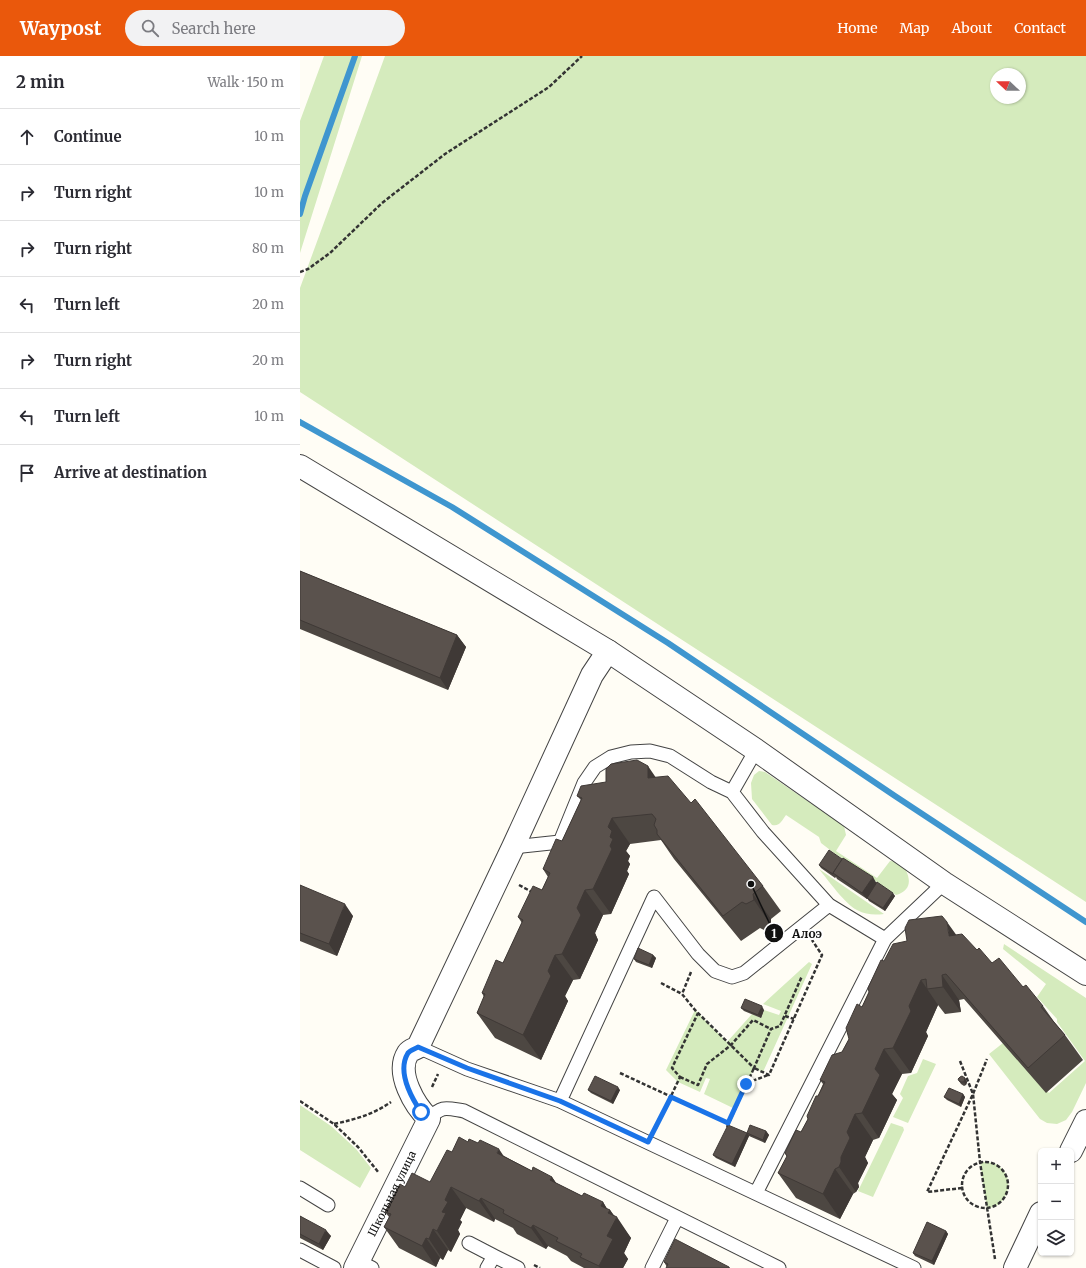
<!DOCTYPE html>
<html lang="en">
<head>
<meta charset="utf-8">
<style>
  :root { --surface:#fff; --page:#f2f2f3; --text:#2b2b33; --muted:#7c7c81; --line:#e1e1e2; --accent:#ea580c }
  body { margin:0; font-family:Merriweather,serif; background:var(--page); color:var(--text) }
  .controls { position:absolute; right:12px; bottom:12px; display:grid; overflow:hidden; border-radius:6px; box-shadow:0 1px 3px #0004 }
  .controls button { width:36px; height:36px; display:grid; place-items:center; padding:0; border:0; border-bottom:1px solid var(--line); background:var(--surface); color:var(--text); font:20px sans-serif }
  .compass { position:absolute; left:690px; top:12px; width:36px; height:36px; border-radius:50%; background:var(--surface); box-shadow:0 1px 3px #0004; rotate:292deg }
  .stop { position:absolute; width:12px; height:12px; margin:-9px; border:3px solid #1a73e8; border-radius:50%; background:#fff }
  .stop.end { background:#1a73e8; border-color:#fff; box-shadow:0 1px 4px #0008 }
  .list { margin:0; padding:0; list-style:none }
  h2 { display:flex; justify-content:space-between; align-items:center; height:52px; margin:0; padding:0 16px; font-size:17px }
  h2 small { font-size:13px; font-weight:400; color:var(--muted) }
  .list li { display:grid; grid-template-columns:26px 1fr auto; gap:12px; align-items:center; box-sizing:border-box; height:56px; padding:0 16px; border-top:1px solid var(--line) }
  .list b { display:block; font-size:15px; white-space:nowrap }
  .list em { font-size:13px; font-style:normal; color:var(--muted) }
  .icon { flex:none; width:22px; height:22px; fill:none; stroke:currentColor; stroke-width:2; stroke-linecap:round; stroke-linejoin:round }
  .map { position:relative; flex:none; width:786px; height:1212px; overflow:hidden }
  header { display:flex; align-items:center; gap:24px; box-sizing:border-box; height:56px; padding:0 20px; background:var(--accent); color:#fff }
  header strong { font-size:19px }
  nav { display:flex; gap:22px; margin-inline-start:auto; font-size:14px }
  .search { width:280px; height:36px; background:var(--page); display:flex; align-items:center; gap:10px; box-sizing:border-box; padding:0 14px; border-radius:22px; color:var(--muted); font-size:15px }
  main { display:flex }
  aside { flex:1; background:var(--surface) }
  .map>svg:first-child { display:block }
</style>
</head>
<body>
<header>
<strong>Waypost</strong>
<div class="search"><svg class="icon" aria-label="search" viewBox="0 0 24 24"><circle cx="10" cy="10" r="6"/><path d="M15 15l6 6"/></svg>Search here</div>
<nav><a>Home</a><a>Map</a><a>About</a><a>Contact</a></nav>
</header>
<main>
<aside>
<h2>2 min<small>Walk · 150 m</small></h2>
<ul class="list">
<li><svg class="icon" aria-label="ahead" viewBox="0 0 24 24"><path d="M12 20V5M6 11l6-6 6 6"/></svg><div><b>Continue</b></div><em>10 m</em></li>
<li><svg class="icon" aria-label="right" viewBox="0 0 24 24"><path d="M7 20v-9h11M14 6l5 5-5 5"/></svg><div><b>Turn right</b></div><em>10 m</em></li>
<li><svg class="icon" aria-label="right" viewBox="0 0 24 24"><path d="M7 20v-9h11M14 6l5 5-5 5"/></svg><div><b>Turn right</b></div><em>80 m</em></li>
<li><svg class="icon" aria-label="left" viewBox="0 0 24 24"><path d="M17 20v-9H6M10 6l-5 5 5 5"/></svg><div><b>Turn left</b></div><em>20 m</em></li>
<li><svg class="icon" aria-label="right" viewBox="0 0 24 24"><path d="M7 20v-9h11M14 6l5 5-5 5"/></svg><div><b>Turn right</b></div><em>20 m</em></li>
<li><svg class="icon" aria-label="left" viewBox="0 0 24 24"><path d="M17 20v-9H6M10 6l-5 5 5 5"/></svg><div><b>Turn left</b></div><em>10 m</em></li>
<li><svg class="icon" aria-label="arrive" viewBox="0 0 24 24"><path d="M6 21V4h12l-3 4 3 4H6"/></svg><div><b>Arrive at destination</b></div></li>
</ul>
</aside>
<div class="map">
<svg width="786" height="1212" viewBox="0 0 786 1212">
  <rect width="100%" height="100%" fill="#fffdf5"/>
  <path fill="#d5ebbd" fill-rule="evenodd" d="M24,0H62L0,197V65Z
    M85,0H786V846L0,336V232ZM696,18H720V42H696Z
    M459,715L465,716L544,770L546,779L536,795L577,822L590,805L600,806C610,817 615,834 596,839L534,797L521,787L519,781L486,759C482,764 480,771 472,769L452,743L451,727L454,719Z
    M519,813L584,858C575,859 566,859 557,854C545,848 528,824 519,813Z
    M704,888L786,942V1027L772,1056L766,1064L757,1068L747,1067L740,1063L689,998L703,987L749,1037L785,1005L757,966V963L737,941L746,928L703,893Z
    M509,906L512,908L463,1016L454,1012L435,1053L404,1038L410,1023L406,1022L400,1036L378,1026L366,1014L395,954L427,986L452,958L461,962L464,954L479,959L481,955L463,948Z
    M623,1003L636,1008L608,1067L593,1061L603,1042L600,1038L608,1020L617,1017Z
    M0,1049L31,1070L56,1093L71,1112L60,1132L0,1094Z
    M591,1067L603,1071L604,1074L573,1141L558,1135Z
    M680,1106C688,1106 696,1106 701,1112C712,1122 710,1139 699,1148C696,1151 691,1151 687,1153Z"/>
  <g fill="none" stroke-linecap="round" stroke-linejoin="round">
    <path stroke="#3f96cf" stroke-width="6" d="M0,158L5,140L55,0
      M0,366L152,451L368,587L595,740L786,866"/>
    <defs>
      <path id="lane" d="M456,694L432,736L463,776L529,849L585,883
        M213,791L260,786L284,727L295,711L311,701L331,696L350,695L370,700L411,726L432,736
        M118,991L167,1013L260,1045L614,1212
        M260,1045L354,841L398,898L415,915L432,921L444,917L529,849
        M129,1063C142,1049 146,1052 164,1055L479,1212
        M0,1132L28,1149
        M456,1137L585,883L644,827
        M169,1187L194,1200
        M0,1194L34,1212
        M58,1205L72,1212
        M187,1212L194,1200L218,1212
        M352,1212L377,1162"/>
      <g id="street">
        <path d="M0,410L308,595L456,694L644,827L786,918"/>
        <path d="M771,1095L786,1065"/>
        <path id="s1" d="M55,1212L129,1063C115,1050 95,1017 108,997C110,994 115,993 118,991L213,791L292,619L308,595"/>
        <path d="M715,1212L741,1157"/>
      </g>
    </defs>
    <use href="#lane" stroke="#444" stroke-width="15"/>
    <use href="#street" stroke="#444" stroke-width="24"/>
    <path stroke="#333" stroke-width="2.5" stroke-dasharray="4 2" stroke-linecap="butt" d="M0,216L8,213L30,197L82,147L145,98L249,31L282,0
      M219,829L232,836
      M391,916L382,938L395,954L454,1012L471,973L480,970L502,920
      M361,927L382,938
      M485,960L494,963
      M660,1005L673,1038L680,1106L695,1203
      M320,1017L428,1067
      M380,1021L398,1029L407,1008L431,989L453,964L471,973
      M447,1027L468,1019
      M132,1031L138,1018
      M0,1045L34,1068L58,1091L79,1117
      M34,1068C56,1063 72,1059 91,1046
      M427,1071L454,1012L469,1019L522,899L512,884
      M356,1072L380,1021L372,1012L398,957
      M662 1129a23 23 0 1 1 46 0a23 23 0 1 1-46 0Z
      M662,1132L627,1136L673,1038L687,1003
      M234,1209L240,1212"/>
    <use href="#lane" stroke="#fff" stroke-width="13"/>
    <use href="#street" stroke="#fff" stroke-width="22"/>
  </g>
  <path fill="#4d4742" d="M0,515L157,579L166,591L148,634L0,573Z
    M356,722L463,830L481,855L471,863V869L464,874L460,872L441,885L374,803L361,784L330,788L326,795L330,800L328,805L330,808L327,815L329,818L311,858L303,859L295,877L298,884L280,923L273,924L265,940L268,945L241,1004L195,982L177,957L184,941L182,937L203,907L222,867L218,861L242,834L248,821L243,813L262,785L281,744L277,740Z
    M519,809L577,827L595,840L585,855L569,845L567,842V843L537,823L536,821L535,822L521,812Z
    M0,829L53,860L37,900L0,885Z
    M656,879L677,894L692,907L723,931L743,950L755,967L765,979L783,1004L746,1037L664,943L659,944L661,956L645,958L638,949L626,976L628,980L611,1017L602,1018L592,1038L597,1044L579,1082L573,1084L565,1101L568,1107L558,1127L559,1131L556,1136L553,1138L540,1163L496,1142L478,1117L487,1101L485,1097L501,1076L508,1063L523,1028L520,1024L542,996L549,983L562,951L584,905Z
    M353,899L356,902L352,912L336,906L334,903Z
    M441,952L464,954L461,962L444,955Z
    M665,1022L667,1026L666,1029L664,1030L661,1028L659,1025Z
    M288,1034H320L313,1048L291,1037Z
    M663,1038L665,1041L661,1051L647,1044L644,1041Z
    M466,1075L469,1079L465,1087L449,1080L447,1077Z
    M447,1077L449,1080L435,1111L416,1102L413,1099Z
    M168,1086L204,1100L232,1115L252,1121L256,1127L282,1140L303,1146L307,1153L310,1154L331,1182L324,1197L328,1203L323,1212H284L271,1205L267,1200L248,1190L246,1193L217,1178L213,1172L195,1163L194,1166L166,1152L160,1164L162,1166L158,1174L160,1178L151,1196L148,1194L143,1204L140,1202L136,1211L99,1192L84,1171L89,1161L85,1156L105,1131L130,1126L152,1096Z
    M0,1160L31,1180L23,1194L0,1182Z
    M646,1175L648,1178L634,1209L615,1200L613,1197Z
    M364,1206L429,1211L430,1212H367V1211Z"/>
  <path fill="#3f3936" d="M157,579L166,591L148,634L140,622Z
    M348,710L365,735L348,722Z
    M312,762L330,788L326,795L330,800L328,805L330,808L327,815L329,818L311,858L293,833L310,790L308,771Z
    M573,821L577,828L567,843L562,837Z
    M285,834L303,859L295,877L298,884L280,923L262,898L277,852Z
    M593,837L595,840L585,855L583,852Z
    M453,838L471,863V869L454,844Z
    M45,848L53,860L37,900L29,888Z
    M647,866L665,891L649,880Z
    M255,899L273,924L265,940L268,945L241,1004L223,979L248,915Z
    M353,899L356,902L352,912L349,909Z
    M642,919L659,944L661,956L643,931Z
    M621,924L638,949L626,976L628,980L611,1017L593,992L609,950Z
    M462,950L464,954L461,962L458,959Z
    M584,993L602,1018L592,1038L597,1044L579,1082L562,1057L575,1013Z
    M665,1022L667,1026L666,1029L664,1026Z
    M318,1031L320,1034L313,1048L311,1045Z
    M663,1038L665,1041L661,1051L659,1048Z
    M555,1058L573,1084L565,1101L568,1107L558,1127L559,1131L556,1136L539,1111L547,1076Z
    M466,1075L469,1079L465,1087L463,1084Z
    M447,1077L449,1080L435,1111L432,1108Z
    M199,1093L213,1114L197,1097Z
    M535,1113L553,1138L540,1163L523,1138Z
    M252,1121L266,1141L250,1124Z
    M151,1131L166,1152L160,1164L162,1166L158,1174L160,1178L151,1196L137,1175L145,1144Z
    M181,1142L195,1163L194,1166L179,1145Z
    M303,1146L309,1156L310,1154L316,1163L317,1161L331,1182L324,1197L328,1203L323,1212H300L299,1210L307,1180L301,1150Z
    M233,1169L248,1190L246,1193L231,1172Z
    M133,1173L148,1194L143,1204L129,1183Z
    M26,1174L31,1180L23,1194L19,1188Z
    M646,1175L648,1178L634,1209L632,1205Z
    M126,1182L140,1202L136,1211L122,1190Z"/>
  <path fill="#5a524d" stroke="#3f3936" d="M0,515L157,579L140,622L0,564Z
    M337,704L348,710V722L368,720L391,747L395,743L463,830L453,838L454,844L446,848L442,846L423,860L357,778V774L354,769L356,763L352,758L312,762L308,771L312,775L310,781L313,783L310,790L312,793L293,833L285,834L277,852L281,859L262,898L255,899L248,915L251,920L223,979L177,957L185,938L182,937L196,904L203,907L223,864L218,861L233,830L242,834L250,817L243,813L256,783L262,785L282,742L277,740L281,730L306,726V713L311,708Z
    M529,794L542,803L533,817V818L519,809Z
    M543,802L573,821L562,837L533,817Z
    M577,826L593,837L583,852L567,842Z
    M0,829L45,848L29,888L0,877Z
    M642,860L647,866L649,880L662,878L677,894L679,892L692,907L699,902L723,931L726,929L743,950L741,951L765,979L728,1012L646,918L642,919L643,931L627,933L626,923L621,924L609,950L611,955L593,992L584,993L575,1013L580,1019L562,1057L555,1058L547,1076L550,1082L541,1101V1106L539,1111L535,1113L523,1138L478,1117L487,1100L485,1097L496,1074L501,1076L508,1063L507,1060L516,1040H518L525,1026L520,1024L532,999L542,996L549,983L546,972L557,948L562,951L569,936L568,932L581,904L584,905L593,888L607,885L605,872L609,864Z
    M338,892L353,899L349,909L334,903Z
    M445,943L462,950L458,959L441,952Z
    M295,1020L318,1031L311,1045L288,1034Z
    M662,1020L665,1022L664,1026H661L659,1025L658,1023L660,1021Z
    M649,1032L663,1038L659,1048L644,1041Z
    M428,1069L447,1077L432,1108L413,1099Z
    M450,1069L466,1075L463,1084L447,1077Z
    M159,1081L168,1086L169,1083L178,1087L180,1084L199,1093L197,1097L232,1115L233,1111L252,1121L250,1124L282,1140L284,1137L303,1146L301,1150L310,1154L308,1157L317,1161L307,1180L313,1183L299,1210L280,1201L282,1198L256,1185L258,1182L233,1169L231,1172L203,1157L204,1154L181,1142L179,1145L151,1131L145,1144L148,1146L142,1156L146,1157L137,1175L133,1173L129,1183L126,1182L122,1190L84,1171L91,1158L85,1156L100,1128L105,1131L112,1117L130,1126L147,1094L152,1096Z
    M0,1160L26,1174L19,1188L0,1178Z
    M627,1166L646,1175L632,1205L613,1197Z
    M375,1183L429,1211V1212H366L368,1208L364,1206Z"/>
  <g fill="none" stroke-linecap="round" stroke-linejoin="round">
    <path stroke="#1a73e8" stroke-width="5" d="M121,1056C111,1041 97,1015 108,997C110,994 115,993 118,991L167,1012L260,1045L348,1086L371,1041L428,1067L446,1028"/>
  </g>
  <g text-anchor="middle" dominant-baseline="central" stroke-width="4" stroke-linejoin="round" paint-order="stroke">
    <g font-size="11" fill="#111" stroke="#fff">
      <text stroke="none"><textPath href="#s1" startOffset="83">Школьная улица</textPath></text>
    </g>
  </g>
  <path fill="none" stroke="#111" stroke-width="1.5" d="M451 828L474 877"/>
  <g fill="#111" stroke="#fff" stroke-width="1.5">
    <circle cx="451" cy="828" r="4"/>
    <circle cx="474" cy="877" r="10"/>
  </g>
  <g font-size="12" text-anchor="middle" font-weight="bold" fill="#fff">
    <text x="474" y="882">1</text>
  </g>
  <g font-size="12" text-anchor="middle" font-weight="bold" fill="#111" stroke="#fff" stroke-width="4" stroke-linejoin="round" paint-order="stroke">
    <text x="507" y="882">Алоэ</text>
  </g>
</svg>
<div class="controls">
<button>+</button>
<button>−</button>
<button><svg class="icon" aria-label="layers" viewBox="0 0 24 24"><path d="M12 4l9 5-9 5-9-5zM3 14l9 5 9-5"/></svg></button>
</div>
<svg class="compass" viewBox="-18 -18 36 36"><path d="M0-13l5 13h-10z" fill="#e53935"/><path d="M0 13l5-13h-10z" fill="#7c7c81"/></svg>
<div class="stop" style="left:121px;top:1056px"></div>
<div class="stop end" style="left:446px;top:1028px"></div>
</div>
</main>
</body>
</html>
